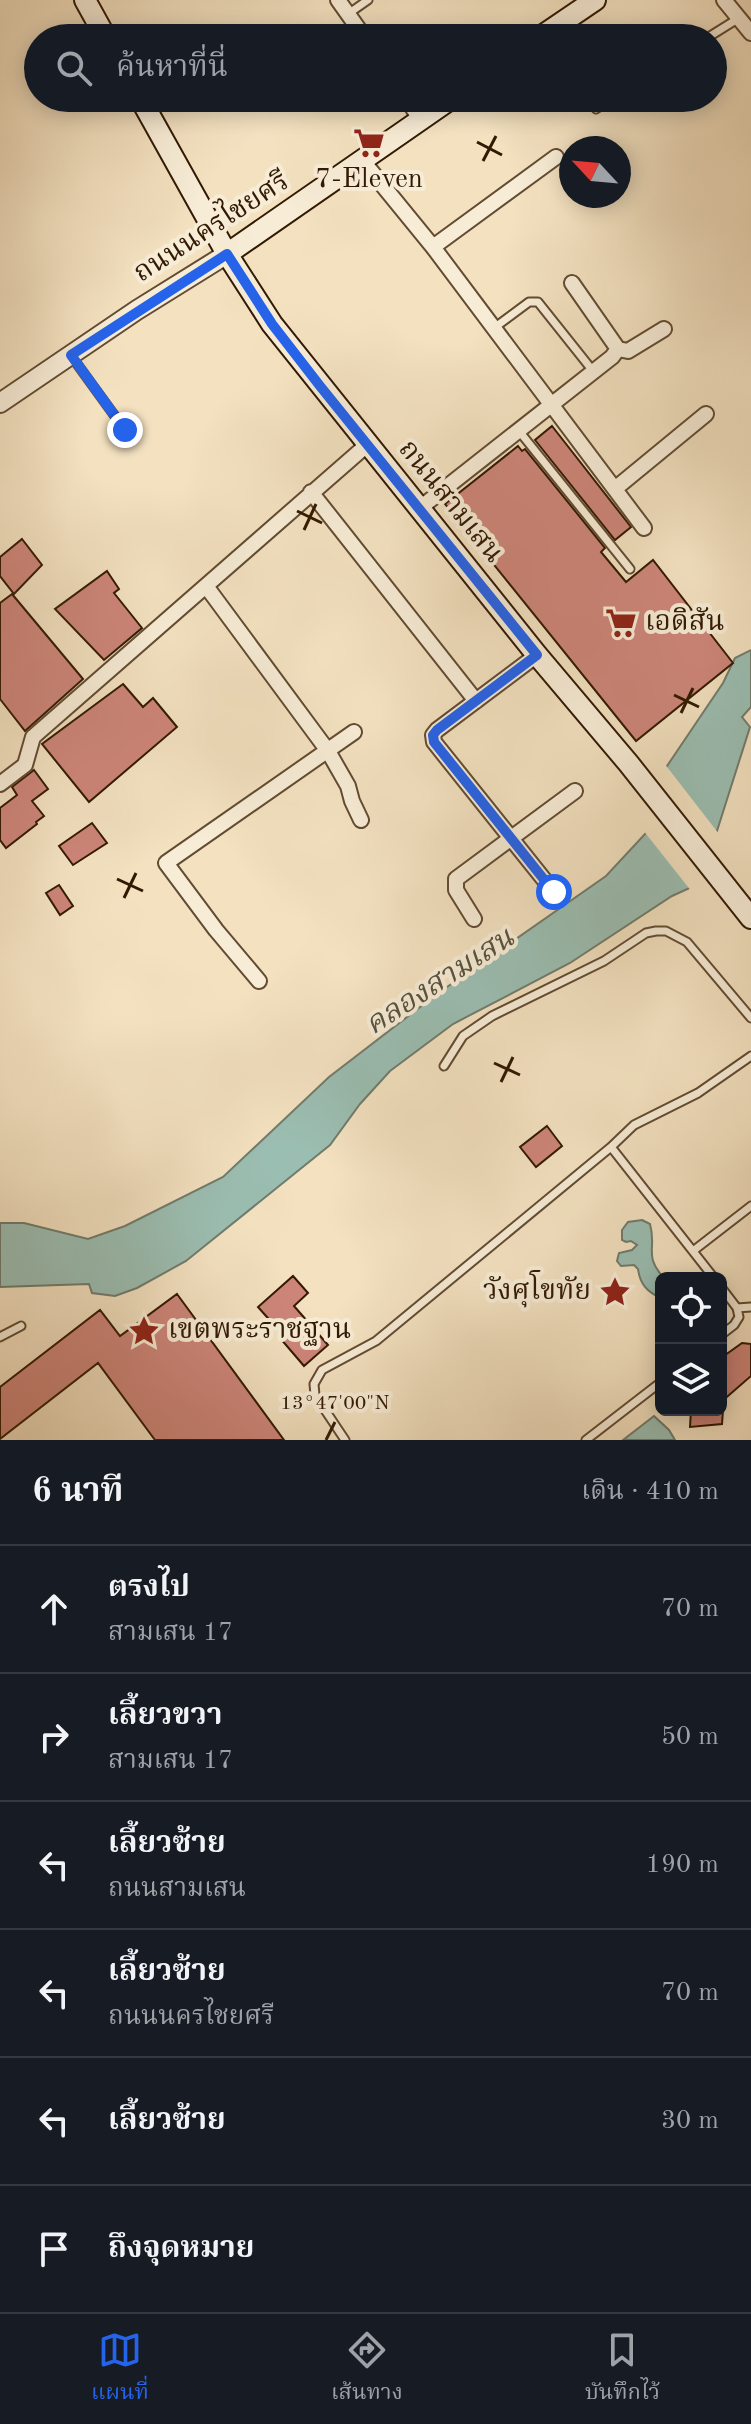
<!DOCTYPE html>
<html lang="th">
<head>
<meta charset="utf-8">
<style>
  :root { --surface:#171b24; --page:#242831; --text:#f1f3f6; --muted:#9ea1a6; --line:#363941; --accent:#2563eb }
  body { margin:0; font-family:"Old Standard TT","Noto Serif Thai",serif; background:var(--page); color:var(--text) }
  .controls { position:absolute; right:24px; bottom:24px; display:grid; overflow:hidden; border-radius:12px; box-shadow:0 4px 20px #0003 }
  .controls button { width:72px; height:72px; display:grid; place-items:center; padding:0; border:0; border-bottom:2px solid var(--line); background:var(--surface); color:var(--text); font:40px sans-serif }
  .compass { position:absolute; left:559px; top:136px; width:72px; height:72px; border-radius:50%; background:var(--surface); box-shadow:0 4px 20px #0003; rotate:296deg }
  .stop { position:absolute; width:24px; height:24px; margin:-18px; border:6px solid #2563eb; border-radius:50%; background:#fff }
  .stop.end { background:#2563eb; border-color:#fff; box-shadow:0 2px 8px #0008 }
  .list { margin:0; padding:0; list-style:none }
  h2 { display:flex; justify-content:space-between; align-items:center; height:104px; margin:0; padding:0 32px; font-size:34px }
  h2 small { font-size:26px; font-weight:400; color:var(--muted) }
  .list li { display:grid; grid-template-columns:52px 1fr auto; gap:24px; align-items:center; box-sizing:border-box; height:128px; padding:0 32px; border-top:2px solid var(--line) }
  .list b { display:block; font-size:30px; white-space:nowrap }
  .list p { margin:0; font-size:26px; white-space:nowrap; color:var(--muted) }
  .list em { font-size:26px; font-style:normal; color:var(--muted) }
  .icon { flex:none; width:44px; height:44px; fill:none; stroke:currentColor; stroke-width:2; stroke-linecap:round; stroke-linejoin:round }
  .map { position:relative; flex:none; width:751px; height:1440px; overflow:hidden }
  .search { position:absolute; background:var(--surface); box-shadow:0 4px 20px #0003; left:24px; right:24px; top:24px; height:88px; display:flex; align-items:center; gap:20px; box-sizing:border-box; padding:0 28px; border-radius:44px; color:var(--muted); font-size:30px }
  .sheet { height:872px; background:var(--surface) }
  nav { display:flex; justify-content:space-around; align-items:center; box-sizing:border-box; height:112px; border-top:2px solid var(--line); background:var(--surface); font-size:22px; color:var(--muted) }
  nav a { display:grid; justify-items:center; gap:4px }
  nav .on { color:var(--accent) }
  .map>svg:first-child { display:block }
</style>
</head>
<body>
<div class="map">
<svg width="751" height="1440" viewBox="0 0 751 1440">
  <rect width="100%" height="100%" fill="#f3e1c0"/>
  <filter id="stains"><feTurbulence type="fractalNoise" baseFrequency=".0025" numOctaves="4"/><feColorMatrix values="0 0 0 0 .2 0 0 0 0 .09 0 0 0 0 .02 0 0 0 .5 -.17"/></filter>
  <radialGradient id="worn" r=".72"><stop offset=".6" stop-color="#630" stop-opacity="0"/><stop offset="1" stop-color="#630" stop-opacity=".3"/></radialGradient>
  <path fill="#9bbeb2" stroke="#717c6c" stroke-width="2" d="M751,650V707L742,717L750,727L717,831L694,886L672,896L570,963L453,1024L390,1071L360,1104L330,1145L186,1261L137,1288L115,1296L92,1293L89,1284L0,1287V1223H24L88,1239L125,1226L223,1177L329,1077L437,994L606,876L646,833L667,766L723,683L735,658Z
    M642,1220L650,1224C657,1249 643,1255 664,1278H661V1298C647,1292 640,1284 638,1269L634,1265L621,1266L617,1261L619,1253L632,1250L637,1245L631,1241L626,1242L622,1240V1230L628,1222Z
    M654,1416L669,1430L675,1440H623Z"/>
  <path fill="#f3e1c0" d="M664,763L719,834L698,888L692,892L643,830Z"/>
  <path fill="#cd8579" stroke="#321903" stroke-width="2" d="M552,426L631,527L615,540L535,440Z
    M518,446L522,451L525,449L605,548L601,552L626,582L653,560L733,663L636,741L445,504Z
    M22,539L42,565L14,594L0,576V557Z
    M107,571L119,589L114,593L142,628L104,660L55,609Z
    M12,594L83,679L25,731L0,699V603Z
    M123,684L143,707L153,698L177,727L89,802L42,744Z
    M34,770L48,789L32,801L44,816L36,822L37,824L6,848L0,840V808L17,795L12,787Z
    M92,823L107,843L73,865L59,846Z
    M59,885L73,906L60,915L46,893Z
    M547,1126L562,1146L536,1167L520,1147Z
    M293,1276L308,1293L294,1306L328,1345L304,1366L280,1338L283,1335L258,1307Z
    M177,1294L284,1440H155L98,1363L0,1439V1387L100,1310L120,1336Z
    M742,1343L751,1344V1376L721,1402V1358Z
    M691,1410H723L722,1424L690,1427Z"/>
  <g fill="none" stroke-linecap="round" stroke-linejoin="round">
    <defs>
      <path id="service" d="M348,14L368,0
        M707,38L739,18
        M596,109L612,98
        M494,328L529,302H538L593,371
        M72,357L125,430
        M519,431L630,569
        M444,1066L463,1036L492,1016L604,961L646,933L656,931H666L687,942L751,1018
        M693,1251L751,1206
        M714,1278L611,1147L634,1125L698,1093L751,1056
        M721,1287L737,1308L739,1317L734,1325L721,1335
        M737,1308L751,1307
        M0,1337L21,1326
        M345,1440L315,1395L314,1384L322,1370L376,1341L611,1147
        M586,1440L661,1382"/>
      <path id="minor" d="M338,0L365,38
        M724,0L751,33
        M406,98L421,120
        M362,160L433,247L644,528
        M433,247L556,157
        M618,349L628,351L664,329
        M616,488L706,414
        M311,492L476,701
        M420,508L612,357L618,349L572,283
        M206,586L328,751L348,786L352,801L361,820
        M537,655L437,730L433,735L434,742L554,892
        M0,784L25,765L33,737L368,444
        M474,919L456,890V879L575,791
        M259,981L216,930L166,863L354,732"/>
      <path id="tertiary" d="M0,403L137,310L227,254"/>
      <path id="secondary" d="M85,0L106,38
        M539,38L595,0
        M140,98L227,254L272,324L537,655L629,764L751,918
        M227,254L452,98"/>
    </defs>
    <use href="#service" stroke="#624b32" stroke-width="11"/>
    <use href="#minor" stroke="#624b32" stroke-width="18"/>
    <use href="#tertiary" stroke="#624b32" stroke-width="22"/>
    <use href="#secondary" stroke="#321903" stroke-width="24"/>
    <use href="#service" stroke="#f7ecd6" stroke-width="7"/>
    <use href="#minor" stroke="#f7ecd6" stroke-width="14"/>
    <use href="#tertiary" stroke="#f7ecd6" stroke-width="18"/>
    <use href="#secondary" stroke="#f7ecd6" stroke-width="20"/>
  </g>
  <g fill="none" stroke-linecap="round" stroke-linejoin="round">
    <path stroke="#2563eb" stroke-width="10" d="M125,430L71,355L227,254L272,324L320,386L537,655L437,730L433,735L434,742L554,892"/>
  </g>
  <path fill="none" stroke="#321903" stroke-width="3" d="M477,142L502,155M483,161L496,136M297,511L322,523M304,530L316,504M674,695L699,707M681,713L693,688M117,879L143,891M124,898L136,873M494,1063L520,1075M501,1082L513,1057M326,1440L335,1422"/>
  <defs>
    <symbol id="supermarket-bare" viewBox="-9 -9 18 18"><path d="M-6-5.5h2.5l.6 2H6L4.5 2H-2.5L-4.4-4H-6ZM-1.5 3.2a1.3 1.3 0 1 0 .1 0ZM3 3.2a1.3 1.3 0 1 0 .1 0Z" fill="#8f2418" stroke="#f7ecd6" stroke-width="2.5" paint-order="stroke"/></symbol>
    <symbol id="sight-bare" viewBox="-9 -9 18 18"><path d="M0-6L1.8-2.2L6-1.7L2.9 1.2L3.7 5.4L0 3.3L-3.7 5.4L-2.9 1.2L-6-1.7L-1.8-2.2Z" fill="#8f2418" stroke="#f7ecd6" stroke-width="2.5" paint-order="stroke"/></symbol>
  </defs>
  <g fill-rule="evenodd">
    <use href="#supermarket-bare" x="347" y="121" width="44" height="44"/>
    <use href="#supermarket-bare" x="599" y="601" width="44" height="44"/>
    <use href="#sight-bare" x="593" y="1270" width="44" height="44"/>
    <use href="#sight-bare" x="122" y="1309" width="44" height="44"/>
  </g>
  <g text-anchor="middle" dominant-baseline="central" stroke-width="8" stroke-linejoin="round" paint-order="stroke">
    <g font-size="28" fill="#321903" stroke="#f7ecd6" text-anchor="start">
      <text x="369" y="180" text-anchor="middle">7-Eleven</text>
      <text x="645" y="623">เอดิสัน</text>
      <text x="591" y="1292" text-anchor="end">วังศุโขทัย</text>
      <text x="168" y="1331">เขตพระราชฐาน</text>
    </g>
    <g font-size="28" fill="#321903" stroke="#f7ecd6">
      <text transform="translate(212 228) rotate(-33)">ถนนนครไชยศรี</text>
      <text transform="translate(450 502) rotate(51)">ถนนสามเสน</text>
    </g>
    <g font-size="30" font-style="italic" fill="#575340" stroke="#f7ecd6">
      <text transform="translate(440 982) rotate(-33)">คลองสามเสน</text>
    </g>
  </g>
  <g font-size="20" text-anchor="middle" fill="#321903" stroke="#f7ecd6" stroke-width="8" stroke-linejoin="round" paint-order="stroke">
    <text x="335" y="1409">13°47'00"N</text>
  </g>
  <rect width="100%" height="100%" filter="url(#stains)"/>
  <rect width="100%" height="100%" fill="url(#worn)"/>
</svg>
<div class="controls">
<button><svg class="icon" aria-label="locate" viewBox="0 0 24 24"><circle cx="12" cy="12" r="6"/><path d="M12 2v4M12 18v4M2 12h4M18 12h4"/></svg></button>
<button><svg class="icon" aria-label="layers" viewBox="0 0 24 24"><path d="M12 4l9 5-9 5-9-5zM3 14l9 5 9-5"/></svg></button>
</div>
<svg class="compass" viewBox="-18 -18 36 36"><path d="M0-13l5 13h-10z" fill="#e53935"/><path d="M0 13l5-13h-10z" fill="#9ea1a6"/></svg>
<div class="stop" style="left:554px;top:892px"></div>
<div class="stop end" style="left:125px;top:430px"></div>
<div class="search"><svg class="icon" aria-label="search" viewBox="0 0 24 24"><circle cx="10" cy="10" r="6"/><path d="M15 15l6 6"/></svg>ค้นหาที่นี่</div>
</div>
<section class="sheet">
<h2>6 นาที<small>เดิน · 410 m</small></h2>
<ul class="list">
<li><svg class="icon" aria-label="ahead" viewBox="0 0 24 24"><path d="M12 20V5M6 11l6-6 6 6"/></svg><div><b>ตรงไป</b><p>สามเสน 17</p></div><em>70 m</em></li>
<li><svg class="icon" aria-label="right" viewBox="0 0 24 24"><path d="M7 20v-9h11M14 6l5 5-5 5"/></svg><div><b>เลี้ยวขวา</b><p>สามเสน 17</p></div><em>50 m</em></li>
<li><svg class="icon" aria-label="left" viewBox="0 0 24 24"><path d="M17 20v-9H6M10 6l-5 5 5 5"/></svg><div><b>เลี้ยวซ้าย</b><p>ถนนสามเสน</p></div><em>190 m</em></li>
<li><svg class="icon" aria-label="left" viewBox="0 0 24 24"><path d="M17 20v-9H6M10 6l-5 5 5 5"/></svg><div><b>เลี้ยวซ้าย</b><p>ถนนนครไชยศรี</p></div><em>70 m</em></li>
<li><svg class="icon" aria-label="left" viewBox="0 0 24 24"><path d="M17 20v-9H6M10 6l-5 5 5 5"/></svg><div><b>เลี้ยวซ้าย</b></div><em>30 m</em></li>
<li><svg class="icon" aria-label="arrive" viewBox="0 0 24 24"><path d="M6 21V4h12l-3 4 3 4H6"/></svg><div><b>ถึงจุดหมาย</b></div></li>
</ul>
</section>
<nav>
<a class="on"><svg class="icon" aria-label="map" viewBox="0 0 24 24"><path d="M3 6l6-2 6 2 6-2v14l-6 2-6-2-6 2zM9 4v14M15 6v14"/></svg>แผนที่</a>
<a><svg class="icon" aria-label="directions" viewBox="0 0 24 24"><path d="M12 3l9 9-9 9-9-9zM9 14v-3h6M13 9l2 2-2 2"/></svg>เส้นทาง</a>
<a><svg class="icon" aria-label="saved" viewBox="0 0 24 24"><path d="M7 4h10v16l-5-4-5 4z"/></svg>บันทึกไว้</a>
</nav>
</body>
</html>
